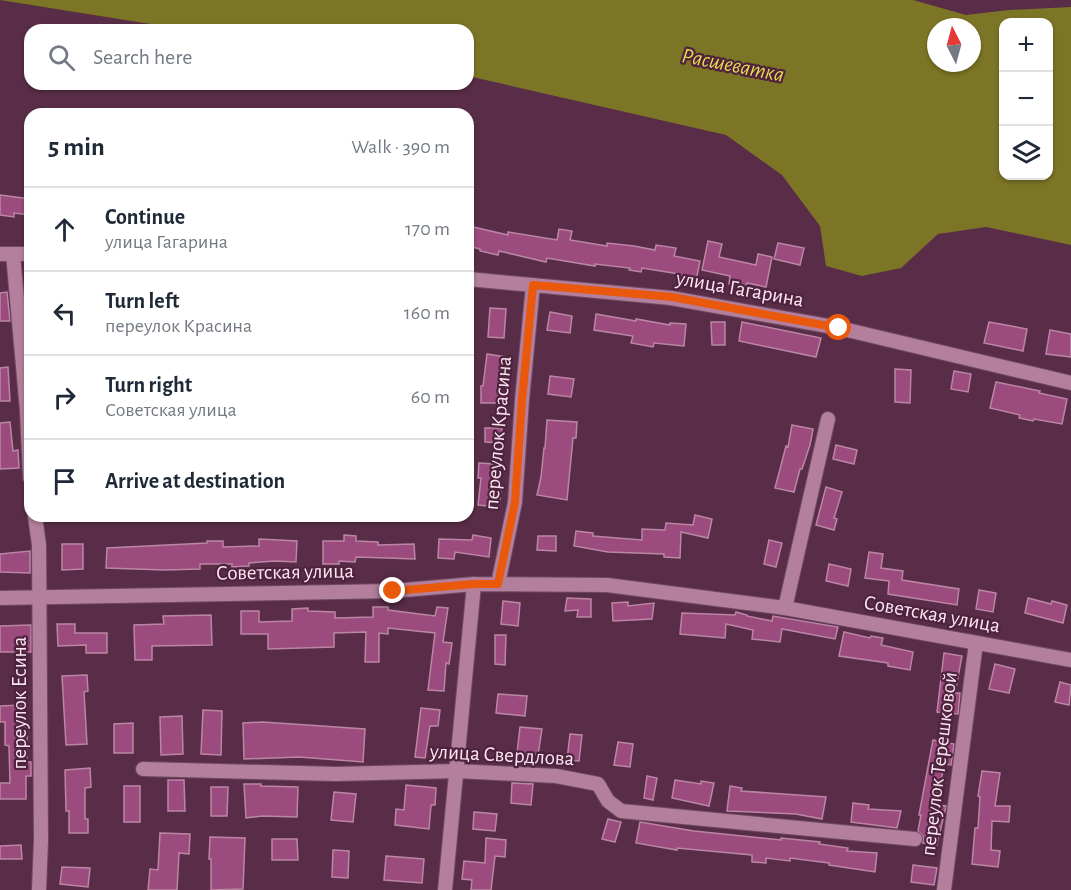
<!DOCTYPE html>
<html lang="en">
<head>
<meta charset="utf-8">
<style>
  :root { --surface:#fff; --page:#f2f2f3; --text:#1f2937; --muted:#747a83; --line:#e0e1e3 }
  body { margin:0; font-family:"Alegreya Sans",sans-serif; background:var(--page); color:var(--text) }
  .controls { position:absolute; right:18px; top:18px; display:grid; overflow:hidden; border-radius:12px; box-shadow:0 2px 4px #0004 }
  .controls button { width:54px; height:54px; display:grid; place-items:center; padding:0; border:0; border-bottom:2px solid var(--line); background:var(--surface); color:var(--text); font:30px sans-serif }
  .compass { position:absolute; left:927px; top:18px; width:54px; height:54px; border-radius:50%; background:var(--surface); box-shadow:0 2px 4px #0004; rotate:354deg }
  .stop { position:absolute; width:18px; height:18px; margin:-14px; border:4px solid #ea580c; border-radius:50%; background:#fff }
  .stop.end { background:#ea580c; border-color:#fff; box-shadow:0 2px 6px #0008 }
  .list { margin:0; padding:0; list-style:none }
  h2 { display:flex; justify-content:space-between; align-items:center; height:78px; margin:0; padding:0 24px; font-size:26px }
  h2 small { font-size:20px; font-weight:400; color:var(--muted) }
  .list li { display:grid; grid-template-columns:39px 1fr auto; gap:18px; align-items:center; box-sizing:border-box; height:84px; padding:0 24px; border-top:2px solid var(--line) }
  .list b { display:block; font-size:22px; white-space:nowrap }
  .list p { margin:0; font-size:20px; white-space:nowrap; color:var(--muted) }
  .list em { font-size:20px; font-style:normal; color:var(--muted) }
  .icon { flex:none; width:33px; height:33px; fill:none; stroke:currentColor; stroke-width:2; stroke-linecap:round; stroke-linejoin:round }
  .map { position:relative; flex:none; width:1071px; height:890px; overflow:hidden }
  .search { position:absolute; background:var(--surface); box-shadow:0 2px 4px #0004; left:24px; top:24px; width:450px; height:66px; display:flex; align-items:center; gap:15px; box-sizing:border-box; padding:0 21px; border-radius:18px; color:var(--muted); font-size:22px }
  .panel { position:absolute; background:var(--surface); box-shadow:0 2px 4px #0004; left:24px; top:108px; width:450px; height:414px; border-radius:18px }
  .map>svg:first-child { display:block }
</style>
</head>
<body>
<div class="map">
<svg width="1071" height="890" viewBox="0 0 1071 890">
  <rect width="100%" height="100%" fill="#592d48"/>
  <path fill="#7c7526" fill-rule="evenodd" d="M0,0H913L966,15L1009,10L1071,7V245L986,227L938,234L901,268L862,276L826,266L820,226L782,175L726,135L468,76V30H188ZM1004,22H1048V176H1004ZM936,27H972V63H936Z"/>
  <path fill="#9b4b7d" stroke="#bb86a4" stroke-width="1.5" d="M0,195L30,199V215L14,213V217L0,215Z
    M469,226L508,235V232L557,240L559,229L572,231L570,240L607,246V243L634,246L655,250L656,245L676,248L674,256L700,261L696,281L679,278V274L642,268L641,272L629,270L630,268L595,264V266L547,258L546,262L499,251L498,255L480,251V249L468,246Z
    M708,241L722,244L719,257L756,265L758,254L772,257L766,287L747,283L746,287L729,284L730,276L702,270Z
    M778,243L804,248L800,265L774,259Z
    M7,292L10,321H0V293Z
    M490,308L506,309L504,338L488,337Z
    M550,312L572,316L570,333L547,330Z
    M596,314L636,321V319L670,325V323L686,324L684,346L654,343L653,347L631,343L633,336L594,330Z
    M711,322H725V345H712Z
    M742,322L821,338L816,357L739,341Z
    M989,322L1027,329L1023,351L984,343Z
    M1050,330L1071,334V357L1046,354Z
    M487,354L506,357L504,373L501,372L500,403H481V386H483Z
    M8,367L10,401H0V368Z
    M895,369L911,370L910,403L895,402Z
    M954,371L971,374L968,392L951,389Z
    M550,376L574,379L571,397L548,394Z
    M996,382L1040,391L1039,393L1067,399L1062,424L1034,419L1033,421L1019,418L1020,415L990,408Z
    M547,420L577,422L576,438H573L567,500L537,495L541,477L544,448H545Z
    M10,422L13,451L18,450L19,468L0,469V423Z
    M792,425L813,429L810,445L802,469H800L794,492L775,488L786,446L788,447Z
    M485,428H502L501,443L485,442Z
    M836,445L857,450L854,464L833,459Z
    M479,463L495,464V488L501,489L499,507L478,505L481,478H478Z
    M826,487L842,492L834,518L837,519L834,530L816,525Z
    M695,515L712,519L708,538L681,532L680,558L664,557V554L608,552L574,546L576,531L593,533V536L642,540V529L665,530L666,523L693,525Z
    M344,535L356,536V541L378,542V545L414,544L415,559L356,557L355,562L339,561V564H323V541H344Z
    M473,535L491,538L489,557L455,552L454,559L438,558L439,539L472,540Z
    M538,536H556V551L537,550Z
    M259,539L297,541L296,562L275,561L249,563V566L232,567V564H200V569L165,570L106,568L107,548L207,543V541H223V547L259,546Z
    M769,540L782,543L776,567L764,564Z
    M62,544H83V569L62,570Z
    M30,551V573L0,572V554Z
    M869,552L883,554L881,568L903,571L902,580L959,589L957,605L888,594L889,581L865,578Z
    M829,564L851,569L848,586L826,581Z
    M979,590L996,593L993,612L976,609Z
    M567,598L591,599V617H577L578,610L565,611Z
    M1028,598L1051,604L1052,601L1067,605L1063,623L1025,613Z
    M503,601L520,603L518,626L501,624Z
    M628,602V606L654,603L652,619L613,621L612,603Z
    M373,607H388V610L435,616L437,607L448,608L443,642L452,643L449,664L446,663L444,691L428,690L435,633L388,628V634L379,633V662H365L366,632L334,633V647L268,649V634H241V611H259V622L292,621V609L308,608V611L335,612V618L373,617Z
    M736,612L747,615V616L772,621L773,616L838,627L835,639L782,629L780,642L752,639L753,630L726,624L725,638L680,634L682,613L735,615Z
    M211,615L212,645L152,646V660H135L134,625L164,624L163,616Z
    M57,624H75V633H107V653H86V645L58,646Z
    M31,625V652H0V626Z
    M844,632L870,638L871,636L883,638L881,645L913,652L910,670L888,666V663L839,656Z
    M495,635H506L505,665L495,664Z
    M944,653L962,656L955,693H960L958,714L937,712Z
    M995,664L1015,669L1009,693L989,689Z
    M87,675L88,691L84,692L87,744L66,745L62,676Z
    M1060,682L1071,685L1069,705L1055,702Z
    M498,694L527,696L525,716L496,713Z
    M22,705L24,728H27V762H31V776H26V799H0V783H10L9,746L5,745V722H0V706Z
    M421,708L440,710L438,726H430L425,758L415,757Z
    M203,710L222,711L221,755L201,754Z
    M182,716L183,754L161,755L160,717Z
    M263,722L365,729L363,762L299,757L244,759L243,723Z
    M133,723V753H114V724Z
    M520,727L542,729L538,755L517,753Z
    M570,734L582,735L579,761L567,760Z
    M933,740L954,744L951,765L944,764L937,805L946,806L937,845L923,843V836L918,831L921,815H919Z
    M618,742L633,744L630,767L614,765Z
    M90,768L91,787L85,788V819H88V833H69V811H66L65,770Z
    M982,771L1000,773L995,806H1010L1009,822L992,821L991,850L1000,851L998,867L972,864L975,828H978L980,797L978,796Z
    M647,776L657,778L653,800L644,798Z
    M168,780H184L185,811H168Z
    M675,780L701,784V781L714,783L709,806L672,798Z
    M512,783L533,784L531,805L511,803Z
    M244,784H261V786L298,787L297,817L263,816L246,818Z
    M406,785L436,788L435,805H431L429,829L395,825L396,809L404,810Z
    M124,786H140V822H124Z
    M730,786L742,788L741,791L826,797L822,819L796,814L727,811Z
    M211,787H228L227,816H211Z
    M334,792L356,794L353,822L331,820Z
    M853,803L869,805L868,809L901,811L897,828L851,822Z
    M474,812L497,814L495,831L473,829Z
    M608,819L621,822L615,842L602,839Z
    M640,822L694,831L781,840V838L820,842L819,844L848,848L847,851L877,853L875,872L829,865V863L790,858V861L766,858V863L752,862V855L677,848V850L636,843Z
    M160,833L190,834L189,854L179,853L177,890H148L150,869L158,870Z
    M210,837L245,838L243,889L211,890V859H209Z
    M486,838L506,840L505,857L495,856L491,890H471L472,880L462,879L464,861L485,863Z
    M272,839H297L298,860H272Z
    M21,845L22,859H0V846Z
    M333,850L349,851L348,878L332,877Z
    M386,856L424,859L422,883L384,880Z
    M913,865L937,868L934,885L911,882Z
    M62,867L90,868L88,887L60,884Z"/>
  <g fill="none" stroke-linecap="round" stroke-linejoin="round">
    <defs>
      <path id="minor" d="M0,254H30
        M13,254L27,411L30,478
        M468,279L671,298L839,328L1071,383
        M35,516L39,545L41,840L39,890
        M498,584L515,502L522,400L533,285
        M0,598L393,591L474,584L607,585L785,608L1071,660
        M785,608L828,419
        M143,769L336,774L457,771L556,776L598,784L608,801L621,811L915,839
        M445,890L474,584
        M944,890L976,643"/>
    </defs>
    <use href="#minor" stroke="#6f4a61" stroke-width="16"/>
    <use href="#minor" stroke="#b37f9c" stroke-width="14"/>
  </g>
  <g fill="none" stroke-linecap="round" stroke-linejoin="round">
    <path stroke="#ea580c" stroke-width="8" d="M393,591L474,584H498L515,502L522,400L533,285L672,297L839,328"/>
  </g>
  <g text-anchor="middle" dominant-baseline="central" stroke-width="4.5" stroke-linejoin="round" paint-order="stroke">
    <g font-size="21" fill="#fce5f1" stroke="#4e233d">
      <text transform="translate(740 289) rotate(10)">улица Гагарина</text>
      <text transform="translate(498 433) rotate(-85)">переулок Красина</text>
      <text transform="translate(285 572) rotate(-1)">Советская улица</text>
      <text transform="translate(932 614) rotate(10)">Советская улица</text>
      <text transform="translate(19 703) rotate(-90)">переулок Есина</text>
      <text transform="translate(502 755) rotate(3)">улица Свердлова</text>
      <text transform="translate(939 764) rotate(-83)">переулок Терешковой</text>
    </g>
    <g font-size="22" font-style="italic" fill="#e5d851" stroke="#4e233d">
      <text transform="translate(733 65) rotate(11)">Расшеватка</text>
    </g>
  </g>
</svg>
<div class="controls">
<button>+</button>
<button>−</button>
<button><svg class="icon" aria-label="layers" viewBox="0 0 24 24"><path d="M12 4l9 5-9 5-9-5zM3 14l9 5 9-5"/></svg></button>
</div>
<svg class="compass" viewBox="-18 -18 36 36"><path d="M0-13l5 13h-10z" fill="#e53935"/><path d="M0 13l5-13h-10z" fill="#747a83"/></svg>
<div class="stop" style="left:839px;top:328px"></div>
<div class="stop end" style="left:393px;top:591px"></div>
<div class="search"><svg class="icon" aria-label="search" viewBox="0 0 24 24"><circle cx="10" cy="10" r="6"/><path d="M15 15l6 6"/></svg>Search here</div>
<section class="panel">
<h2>5 min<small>Walk · 390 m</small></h2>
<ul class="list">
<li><svg class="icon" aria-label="ahead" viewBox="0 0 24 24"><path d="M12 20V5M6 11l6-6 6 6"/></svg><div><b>Continue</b><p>улица Гагарина</p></div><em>170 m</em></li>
<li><svg class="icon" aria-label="left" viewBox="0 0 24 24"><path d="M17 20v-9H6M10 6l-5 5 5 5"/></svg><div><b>Turn left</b><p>переулок Красина</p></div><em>160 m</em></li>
<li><svg class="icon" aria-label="right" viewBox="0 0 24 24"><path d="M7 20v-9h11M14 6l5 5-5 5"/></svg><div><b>Turn right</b><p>Советская улица</p></div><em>60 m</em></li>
<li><svg class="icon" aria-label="arrive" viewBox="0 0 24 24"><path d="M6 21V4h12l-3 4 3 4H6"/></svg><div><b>Arrive at destination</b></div></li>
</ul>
</section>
</div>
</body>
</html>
